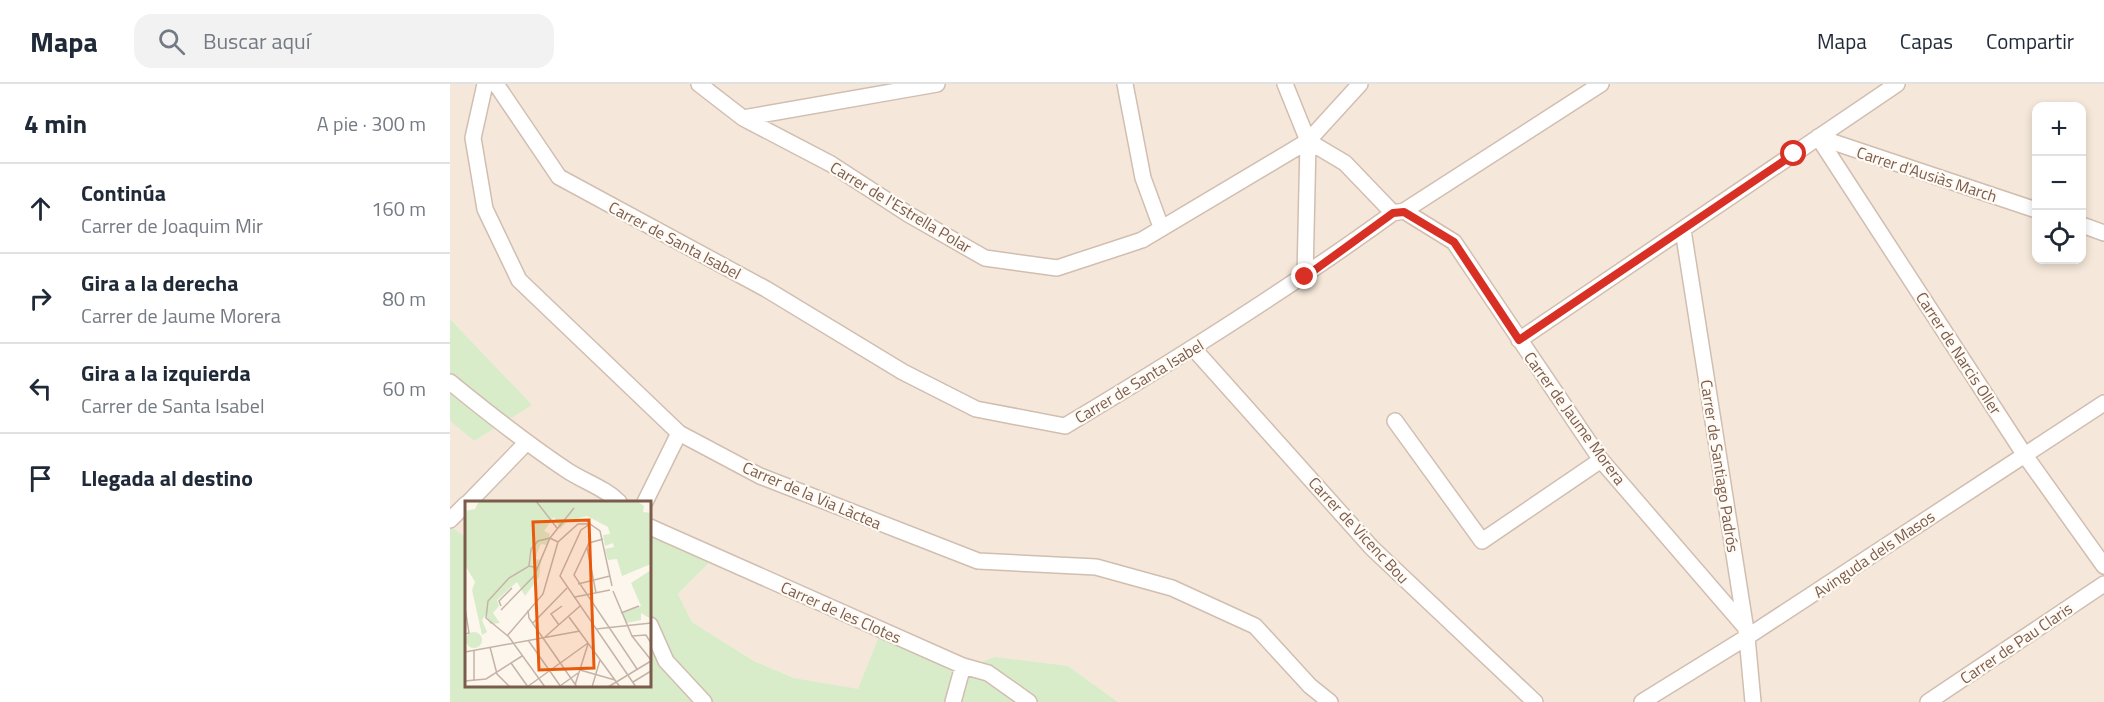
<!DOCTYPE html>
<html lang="es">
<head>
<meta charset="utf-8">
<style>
  :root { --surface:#fff; --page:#f2f2f3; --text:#1f2937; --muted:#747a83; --line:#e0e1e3 }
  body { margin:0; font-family:"Titillium Web",sans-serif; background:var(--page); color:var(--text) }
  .controls { position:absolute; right:18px; top:18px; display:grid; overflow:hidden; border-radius:12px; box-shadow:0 3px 9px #0003 }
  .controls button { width:54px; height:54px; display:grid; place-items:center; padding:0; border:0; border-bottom:2px solid var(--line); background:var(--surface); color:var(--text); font:30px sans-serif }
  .stop { position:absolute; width:18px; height:18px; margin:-14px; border:4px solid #d93025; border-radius:50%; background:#fff }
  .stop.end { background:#d93025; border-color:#fff; box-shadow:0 2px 6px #0008 }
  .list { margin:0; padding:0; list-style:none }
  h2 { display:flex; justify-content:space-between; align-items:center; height:78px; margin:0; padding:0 24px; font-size:26px }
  h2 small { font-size:20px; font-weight:400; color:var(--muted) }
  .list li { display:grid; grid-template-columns:39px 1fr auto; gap:18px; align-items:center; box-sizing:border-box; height:90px; padding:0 24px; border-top:2px solid var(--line) }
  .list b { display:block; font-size:22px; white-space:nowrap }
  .list p { margin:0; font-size:20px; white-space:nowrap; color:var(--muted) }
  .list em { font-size:20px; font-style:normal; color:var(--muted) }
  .icon { flex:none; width:33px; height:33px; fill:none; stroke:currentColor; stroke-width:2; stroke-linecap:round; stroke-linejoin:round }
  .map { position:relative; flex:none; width:1654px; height:618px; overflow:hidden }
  header { display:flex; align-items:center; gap:36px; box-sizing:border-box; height:84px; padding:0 30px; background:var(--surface); border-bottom:2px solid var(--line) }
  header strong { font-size:28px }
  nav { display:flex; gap:33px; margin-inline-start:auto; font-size:21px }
  .search { width:420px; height:54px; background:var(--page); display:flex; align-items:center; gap:15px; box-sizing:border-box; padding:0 21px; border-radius:18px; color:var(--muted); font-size:22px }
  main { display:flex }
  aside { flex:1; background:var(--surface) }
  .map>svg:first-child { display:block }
</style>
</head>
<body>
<header>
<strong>Mapa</strong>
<div class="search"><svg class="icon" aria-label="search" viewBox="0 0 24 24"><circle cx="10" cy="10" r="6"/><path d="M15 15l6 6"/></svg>Buscar aquí</div>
<nav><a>Mapa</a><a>Capas</a><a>Compartir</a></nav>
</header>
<main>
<aside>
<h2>4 min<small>A pie · 300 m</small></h2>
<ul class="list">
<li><svg class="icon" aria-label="ahead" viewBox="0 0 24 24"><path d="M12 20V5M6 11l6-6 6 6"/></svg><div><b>Continúa</b><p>Carrer de Joaquim Mir</p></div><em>160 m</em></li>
<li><svg class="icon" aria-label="right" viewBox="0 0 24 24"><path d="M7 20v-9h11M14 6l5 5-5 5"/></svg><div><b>Gira a la derecha</b><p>Carrer de Jaume Morera</p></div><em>80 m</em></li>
<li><svg class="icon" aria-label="left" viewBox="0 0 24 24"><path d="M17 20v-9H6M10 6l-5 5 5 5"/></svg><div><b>Gira a la izquierda</b><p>Carrer de Santa Isabel</p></div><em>60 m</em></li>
<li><svg class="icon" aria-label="arrive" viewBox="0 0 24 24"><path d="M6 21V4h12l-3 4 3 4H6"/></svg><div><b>Llegada al destino</b></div></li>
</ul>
</aside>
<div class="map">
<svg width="1654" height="618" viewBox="0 0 1654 618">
  <rect width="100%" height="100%" fill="#fdf6ec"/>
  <path fill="#f5e8da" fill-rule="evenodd" d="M0,0H1654V618H668L618,582L504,588L429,552L408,606L344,594L304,577L242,538L228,510L259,479L200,452V418H16V453L0,442V337L24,357L81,321L0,235ZM1586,22H1632V176H1586Z"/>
  <path fill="#d8ecc9" d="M0,235L82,321L24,357L0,337Z
    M0,442L16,453V602H200V452L259,479L228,510L242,538L304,577L344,594L408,605L429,552L504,588L545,573L618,582L668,618H0Z"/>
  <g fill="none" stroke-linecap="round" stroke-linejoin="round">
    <defs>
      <path id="minor" d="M35,0L23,54L35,125L69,196L229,349L310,392L528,477L646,483L722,504L805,542L860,602L880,618
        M46,0L109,93L316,205L453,288L526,325L615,342C727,275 837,206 943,129L954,127L1151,0
        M249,0L293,34L381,80L458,130L535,174L607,184L692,156L858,57L910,0
        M675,0L693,94L711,143
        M835,0L858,57L855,193
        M293,34L487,0
        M1368,53L1574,370L1654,482
        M1368,53L1586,126
        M858,57L895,79L943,129
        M954,127L1004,158L1151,376L1296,544
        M1632,141L1654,149
        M1233,146L1297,553L1303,618
        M1069,256L1447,0
        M744,265L922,464L1085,618
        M0,298C38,329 77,360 118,387C135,398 155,404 169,418
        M945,337L1032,457L1151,376
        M19,418L77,358
        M195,418L229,349
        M0,436L16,420
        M200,443L513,582L538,589L579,618
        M200,541L216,577L254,618
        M503,618L513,582
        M1192,618L1297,553L1654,319
        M1478,618L1654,500"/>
    </defs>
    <use href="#minor" stroke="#d1beb0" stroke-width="18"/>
    <use href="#minor" stroke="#fff" stroke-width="15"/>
  </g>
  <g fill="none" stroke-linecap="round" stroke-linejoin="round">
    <path stroke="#d93025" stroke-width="8" d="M855,193L943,129L954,128L1004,158L1069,256L1344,70"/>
  </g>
  <g text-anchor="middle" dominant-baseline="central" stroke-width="4.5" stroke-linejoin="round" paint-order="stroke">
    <g font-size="16" fill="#7a5c4d" stroke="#fffaf3">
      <text transform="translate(1477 90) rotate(18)">Carrer d'Ausiàs March</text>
      <text transform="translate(451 123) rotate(31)">Carrer de l'Estrella Polar</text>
      <text transform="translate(225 156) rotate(28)">Carrer de Santa Isabel</text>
      <text transform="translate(1509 269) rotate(57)">Carrer de Narcis Oller</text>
      <text transform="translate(689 297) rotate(-31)">Carrer de Santa Isabel</text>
      <text transform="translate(1125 334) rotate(54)">Carrer de Jaume Morera</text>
      <text transform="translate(1270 382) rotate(81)">Carrer de Santiago Padrós</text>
      <text transform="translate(362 411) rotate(23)">Carrer de la Via Làctea</text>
      <text transform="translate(909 446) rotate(47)">Carrer de Vicenc Bou</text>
      <text transform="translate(1424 470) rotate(-34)">Avinguda dels Masos</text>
      <text transform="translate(391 528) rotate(24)">Carrer de les Clotes</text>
      <text transform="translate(1566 559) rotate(-34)">Carrer de Pau Claris</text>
    </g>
  </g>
  <g transform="translate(15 417)">
    <rect width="186" height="186" fill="#fdf6ec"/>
    <path d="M14,0H172L179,5L178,11L186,12V63L157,75L152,58L143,59L140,48L149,46L148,42L140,45L138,34L145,33L143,26L122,15L103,20L95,28L89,16L79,30L85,33L82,44L76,43L72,52L71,58L76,59L74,76L60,95L52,81L32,99L34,105L28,112L35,122L25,123L21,113L17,119L22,131L17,134L7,89L10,81L0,64V10L10,8ZM186,69V118L176,112V119L161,122L157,112L176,105L166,82ZM1 139a8 8 0 1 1 16 0a8 8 0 1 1-16 0Z" fill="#d8ecc9"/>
    <path fill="none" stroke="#c5b3a7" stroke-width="1.5" d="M71,0L92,27M125,23L116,29L95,75L171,186M138,38L124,42L109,74L172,168M122,46L131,92M64,65L66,48L73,40L85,37L93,41M73,67L64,65L44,77L23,100L21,117L44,136L80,186M113,83L145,75M148,90L167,135L186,159M110,96L145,89M36,105L34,100L47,87M0,107L4,132L0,133M36,109L69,75L85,37L109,7M63,109L64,117L112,186M156,112L174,105M104,116L155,186M68,122L102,87M94,124L86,113L97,105M131,128L186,122M42,135L78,93L93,41L113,23H125L135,30L147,85M167,135L181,134L186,142M80,136L115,105M63,139L96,186M25,146L32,173L45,186M9,149V180M0,151L115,130M46,162L63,186M115,169L150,179M0,180L21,178L57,155M168,181L186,170M110,184L123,143M95,185L113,172M62,186L123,142M127,186L135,159M143,186L186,160"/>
    <path fill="#e8590c" fill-opacity="0.15" stroke="#e8590c" stroke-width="3" d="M124,19L129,167L74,169L68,21Z"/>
    <rect width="186" height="186" fill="none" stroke="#7a5c4d" stroke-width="3"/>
  </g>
</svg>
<div class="controls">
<button>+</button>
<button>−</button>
<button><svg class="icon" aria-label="locate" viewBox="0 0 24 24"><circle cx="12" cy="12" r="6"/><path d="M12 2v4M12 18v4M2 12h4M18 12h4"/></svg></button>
</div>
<div class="stop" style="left:1344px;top:70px"></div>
<div class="stop end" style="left:855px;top:193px"></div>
</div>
</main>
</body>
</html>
